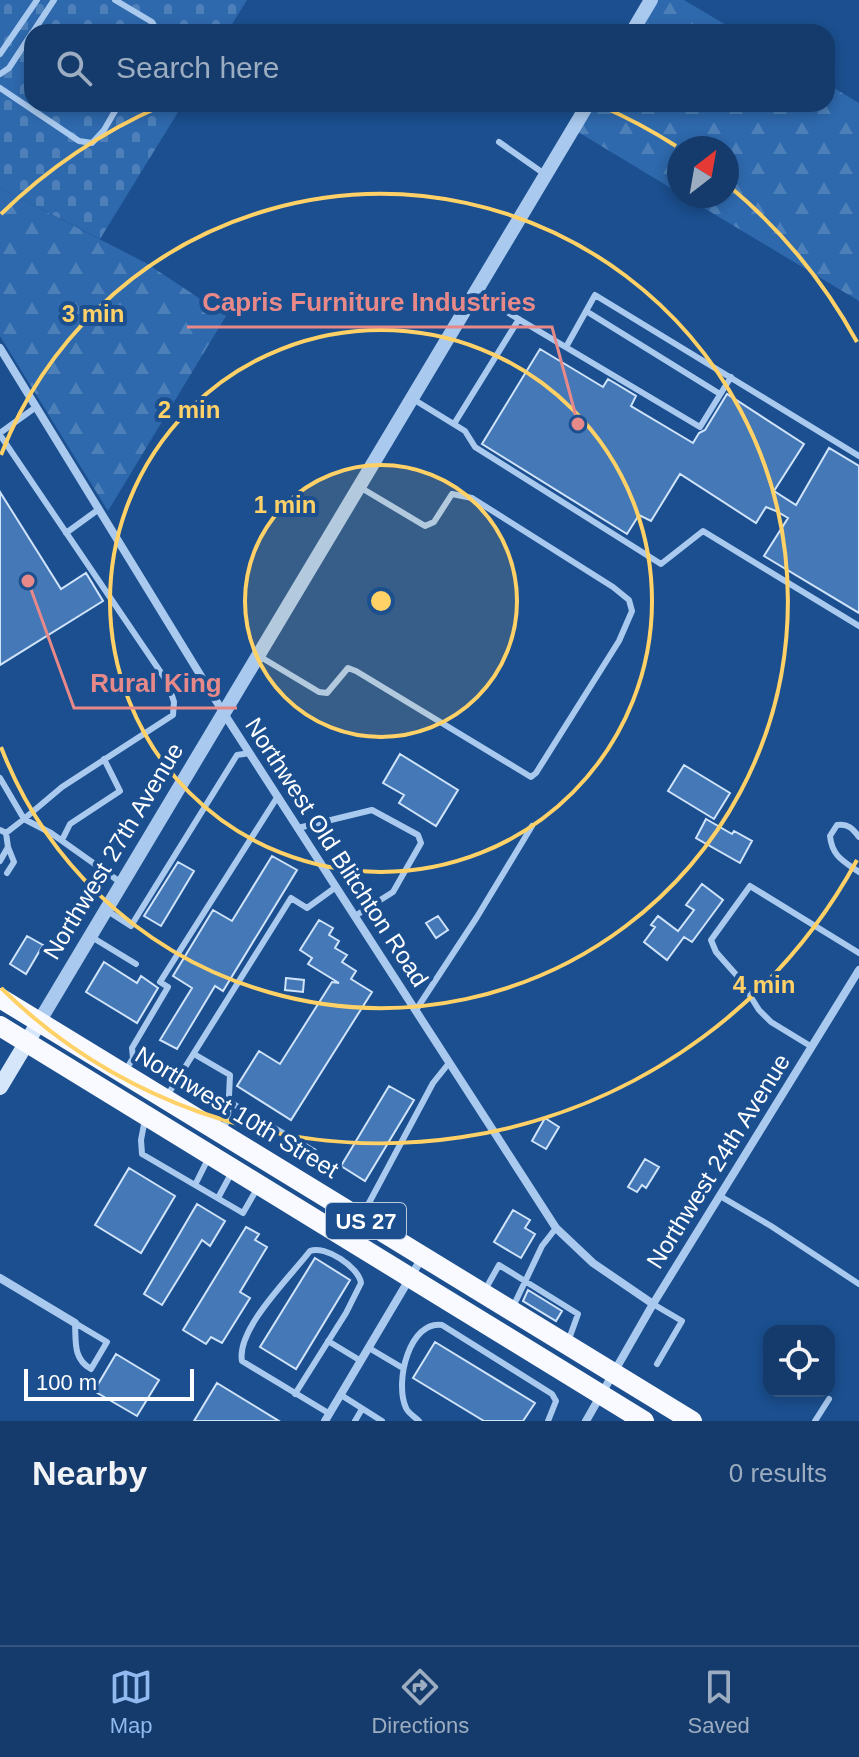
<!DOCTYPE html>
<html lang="en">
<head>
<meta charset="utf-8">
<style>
  :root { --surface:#143b6b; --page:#214673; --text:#f1f3f6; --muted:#9dadc1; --line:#33557e; --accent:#90b9f0 }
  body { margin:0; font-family:Arial,sans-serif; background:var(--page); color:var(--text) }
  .controls { position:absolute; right:24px; bottom:24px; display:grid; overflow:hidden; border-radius:16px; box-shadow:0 4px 12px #0003 }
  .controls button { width:72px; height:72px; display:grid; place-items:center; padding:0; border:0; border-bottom:2px solid var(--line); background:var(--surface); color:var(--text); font:40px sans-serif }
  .compass { position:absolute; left:667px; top:136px; width:72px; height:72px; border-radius:50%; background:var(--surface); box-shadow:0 4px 12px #0003; rotate:31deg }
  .scale { position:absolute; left:24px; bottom:20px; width:170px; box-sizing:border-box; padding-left:8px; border:4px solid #fff; border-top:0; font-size:22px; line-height:28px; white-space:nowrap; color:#fff; -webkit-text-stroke:6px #1b4f8f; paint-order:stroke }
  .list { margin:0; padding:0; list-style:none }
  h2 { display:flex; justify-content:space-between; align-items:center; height:104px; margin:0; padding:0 32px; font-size:34px }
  h2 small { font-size:26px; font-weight:400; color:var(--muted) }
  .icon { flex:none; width:44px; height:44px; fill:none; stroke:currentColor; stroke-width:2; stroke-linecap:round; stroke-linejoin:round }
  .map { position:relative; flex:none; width:859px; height:1421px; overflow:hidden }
  .search { position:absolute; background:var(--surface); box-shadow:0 4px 12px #0003; left:24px; right:24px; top:24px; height:88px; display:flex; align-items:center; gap:20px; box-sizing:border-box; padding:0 28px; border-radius:24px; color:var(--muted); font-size:30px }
  .sheet { height:224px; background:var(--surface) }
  nav { display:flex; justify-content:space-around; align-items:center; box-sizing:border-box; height:112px; border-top:2px solid var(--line); background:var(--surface); font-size:22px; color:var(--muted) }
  nav a { display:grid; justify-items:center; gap:4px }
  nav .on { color:var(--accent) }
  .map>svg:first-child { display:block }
</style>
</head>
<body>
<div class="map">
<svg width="859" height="1421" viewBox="0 0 859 1421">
  <defs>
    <pattern id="forest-firs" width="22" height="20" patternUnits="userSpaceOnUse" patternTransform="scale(2)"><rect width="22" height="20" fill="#2e69ad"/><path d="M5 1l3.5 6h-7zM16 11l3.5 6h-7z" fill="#4d80b9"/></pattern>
    <pattern id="cemetery-stones" width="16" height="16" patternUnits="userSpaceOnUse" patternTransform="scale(2)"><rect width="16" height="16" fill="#2e69ad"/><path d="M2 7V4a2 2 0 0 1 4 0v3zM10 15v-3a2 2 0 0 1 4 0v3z" fill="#4d80b9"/></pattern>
  </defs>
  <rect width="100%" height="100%" fill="#1b4f8f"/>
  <path fill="url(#forest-firs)" d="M658,0H684L738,32H639Z
    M827,84L859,103V301L684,196H727V148H679V193L578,132L595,104H827Z
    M0,188L146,263L226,316L108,511L0,336Z"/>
  <path fill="url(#cemetery-stones)" d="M0,0H247L227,32H32V104H183L100,239L0,188Z"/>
  <path fill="#4478b7" stroke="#cfe3fa" stroke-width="2" d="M540,349L603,387L608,379L636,396L631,406L693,443L699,433L705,430L727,394L804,444L774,491L796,505L829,448L859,466V613L764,556L788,518L776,511L766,507L756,523L680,474L651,521L639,515L627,534L482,444Z
    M0,492L61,589L86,573L103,601L0,665Z
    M400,754L458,790L436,826L399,803L404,795L383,783Z
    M684,765L730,793L714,819L668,791Z
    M706,819L732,834L734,831L752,841L740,863L696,838Z
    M272,856L297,870L223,991L215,986L177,1049L160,1040L192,988L173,976L213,910L232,921Z
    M178,862L194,871L161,926L144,916Z
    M702,884L723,900L692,942L684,937L667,960L644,942L655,927L651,925L658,916L678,931L694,910L686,905Z
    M438,916L448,930L436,938L426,923Z
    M319,920L333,928L329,935L339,941L335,948L347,955L342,962L356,971L351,979L372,992L291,1120L237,1086L259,1051L280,1064L332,982L339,983L308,964L312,958L300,950Z
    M27,936L43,945L26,974L10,964Z
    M104,962L137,983L141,976L158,988L137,1023L86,992Z
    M286,978L304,980L303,992L285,990Z
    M389,1086L414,1100L365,1181L341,1166Z
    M545,1118L559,1127L546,1149L532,1141Z
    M645,1159L659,1167L646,1188L642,1185L637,1192L628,1187Z
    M129,1168L175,1196L141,1253L95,1225Z
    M197,1204L225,1221L210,1246L202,1240L162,1305L144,1294Z
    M513,1210L530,1220L525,1228L535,1234L521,1258L494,1242Z
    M246,1227L259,1234L255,1240L267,1247L240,1292L250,1298L222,1343L211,1337L206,1344L183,1330Z
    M315,1258L350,1280L296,1369L260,1347Z
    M528,1290L562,1311L556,1321L523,1301Z
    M435,1342L535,1403L523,1421H484L413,1378Z
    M116,1354L159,1380L137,1416L94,1391Z
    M217,1383L279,1421H194Z"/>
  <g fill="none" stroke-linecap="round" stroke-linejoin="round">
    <path stroke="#a9c9ee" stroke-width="6" d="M115,0L152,22L158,32
      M33,32L54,0
      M0,54L37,0
      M0,74L9,68L32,33
      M0,88L79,141L92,143L104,130L119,104
      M499,142L546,175
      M475,293L700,427L731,377
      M586,311L720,394
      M566,347L595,295L859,456
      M413,399L465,431L475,447L661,564L703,531L859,626
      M454,424L519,319
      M0,433L36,407
      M0,435L168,683L174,702L173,715L62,787L24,819L0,778
      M66,533L99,509
      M259,656L319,692L327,693L348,668L356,671L531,777L536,773L619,641L632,611L629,600L613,587L472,498L452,494L434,522L425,526L358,486
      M298,828L372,810L418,835L421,843L393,892L355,916
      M0,830L6,833L24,819L51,833L120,882
      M859,837C853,829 848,823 837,825L830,836C832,856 843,861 859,872
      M62,840L70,824L120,791L104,759
      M0,861L8,847L6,833
      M7,873L14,862L8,847
      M106,910L131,926L237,755L250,753
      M90,936L136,964
      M416,1010L477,917L532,826
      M812,1047L771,1022L759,1010L739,978L716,952L711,940L750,886L859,953
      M194,1054L230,1075L228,1117L224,1129
      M126,1070L133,1058L132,1048L168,987L160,982L278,796
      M167,1096L291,898L307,908L336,887
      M228,1101L314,1151
      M145,1119L141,1140L142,1154L195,1185L209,1157
      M195,1185L243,1213L258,1187
      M720,1196L771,1226L859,1284
      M218,1198L232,1172
      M362,1216L433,1083L449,1063
      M485,1290L499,1265L578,1314L569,1339
      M653,1304L682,1321L657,1364
      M512,1309L542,1246L556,1228
      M75,1323L107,1342L91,1369C73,1359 76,1342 75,1323Z
      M328,1341L361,1361
      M369,1348L401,1367
      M295,1394L346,1313L361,1283C359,1267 325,1245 310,1251C291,1276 236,1329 242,1361L330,1414
      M341,1395L382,1421
      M355,1421L362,1409
      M419,1421C415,1417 408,1413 406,1408C394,1381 410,1320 442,1325L552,1394L556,1401L548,1421
      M815,1421L829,1399"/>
    <path stroke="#a9c9ee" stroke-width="8" d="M0,348L223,712L556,1228L593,1263L653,1304
      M0,1278L75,1323
      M325,1421L423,1256
      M586,1421L653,1304L859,970"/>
    <path stroke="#a9c9ee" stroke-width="14" d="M632,32L651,0
      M39,1022L588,104"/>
    <path stroke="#d6e6fa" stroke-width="16" d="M0,1087L39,1022"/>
    <path stroke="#f8faff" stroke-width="20" d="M0,998L692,1421
      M0,1026L644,1421"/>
  </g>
  <circle cx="381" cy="601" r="136" fill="#ffd166" fill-opacity=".12"/>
  <g fill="none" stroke="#ffd166" stroke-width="4">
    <circle cx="381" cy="601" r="136"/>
    <circle cx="381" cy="601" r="271"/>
    <path d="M1 455A407 407 0 1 1 1 747"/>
    <path d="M857 860A542 542 0 0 1 1 988M1 214A542 542 0 0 1 161 106M601 106A542 542 0 0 1 676 146M729 186A542 542 0 0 1 857 342"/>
  </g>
  <g text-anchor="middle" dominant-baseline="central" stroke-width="8" stroke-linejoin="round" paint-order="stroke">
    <rect fill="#1b4f8f" stroke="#bbcadd" stroke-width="2" x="326" y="1203" width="80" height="36" rx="6"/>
    <g font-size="22" font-weight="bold" fill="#fff">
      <text x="366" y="1221">US 27</text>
    </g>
    <g font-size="24" fill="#fff" stroke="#1b4f8f">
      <text transform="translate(113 851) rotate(-59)">Northwest 27th Avenue</text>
      <text transform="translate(337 852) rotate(57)">Northwest Old Blitchton Road</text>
      <text transform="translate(237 1112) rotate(31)">Northwest 10th Street</text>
      <text transform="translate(718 1161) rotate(-58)">Northwest 24th Avenue</text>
    </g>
  </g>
  <circle cx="381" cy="601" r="12" fill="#ffd166" stroke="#1b4f8f" stroke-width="4"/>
  <g font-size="24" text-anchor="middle" font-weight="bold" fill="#ffd166" stroke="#1b4f8f" stroke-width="8" stroke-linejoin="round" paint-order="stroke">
    <text x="93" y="322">3 min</text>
    <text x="189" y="418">2 min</text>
    <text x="285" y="513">1 min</text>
    <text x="764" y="993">4 min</text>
  </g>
  <path fill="none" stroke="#e88989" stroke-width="3" d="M578 424L552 327H187M28 581L74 708H237"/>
  <g fill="#e88989" stroke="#1b4f8f" stroke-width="3">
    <circle cx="578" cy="424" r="8"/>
    <circle cx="28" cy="581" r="8"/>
  </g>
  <g font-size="26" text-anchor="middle" font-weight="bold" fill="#e88989" stroke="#1b4f8f" stroke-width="8" stroke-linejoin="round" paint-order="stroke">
    <text x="369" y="311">Capris Furniture Industries</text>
    <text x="156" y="692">Rural King</text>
  </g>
</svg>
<div class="controls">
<button><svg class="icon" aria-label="locate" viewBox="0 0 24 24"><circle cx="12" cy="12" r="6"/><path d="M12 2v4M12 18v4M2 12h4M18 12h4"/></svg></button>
</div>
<svg class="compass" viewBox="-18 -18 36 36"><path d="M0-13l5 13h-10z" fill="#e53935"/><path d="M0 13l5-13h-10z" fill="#9dadc1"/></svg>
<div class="scale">100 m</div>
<div class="search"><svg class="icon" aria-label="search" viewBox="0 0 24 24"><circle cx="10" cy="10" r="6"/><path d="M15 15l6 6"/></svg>Search here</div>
</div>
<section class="sheet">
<h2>Nearby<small>0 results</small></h2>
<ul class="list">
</ul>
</section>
<nav>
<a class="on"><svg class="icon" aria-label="map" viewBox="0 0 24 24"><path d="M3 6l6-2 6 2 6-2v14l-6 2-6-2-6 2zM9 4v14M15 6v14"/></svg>Map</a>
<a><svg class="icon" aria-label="directions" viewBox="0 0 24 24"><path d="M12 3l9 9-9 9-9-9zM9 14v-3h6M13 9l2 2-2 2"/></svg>Directions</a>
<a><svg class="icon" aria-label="saved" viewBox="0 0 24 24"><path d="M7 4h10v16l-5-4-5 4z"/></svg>Saved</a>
</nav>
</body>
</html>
